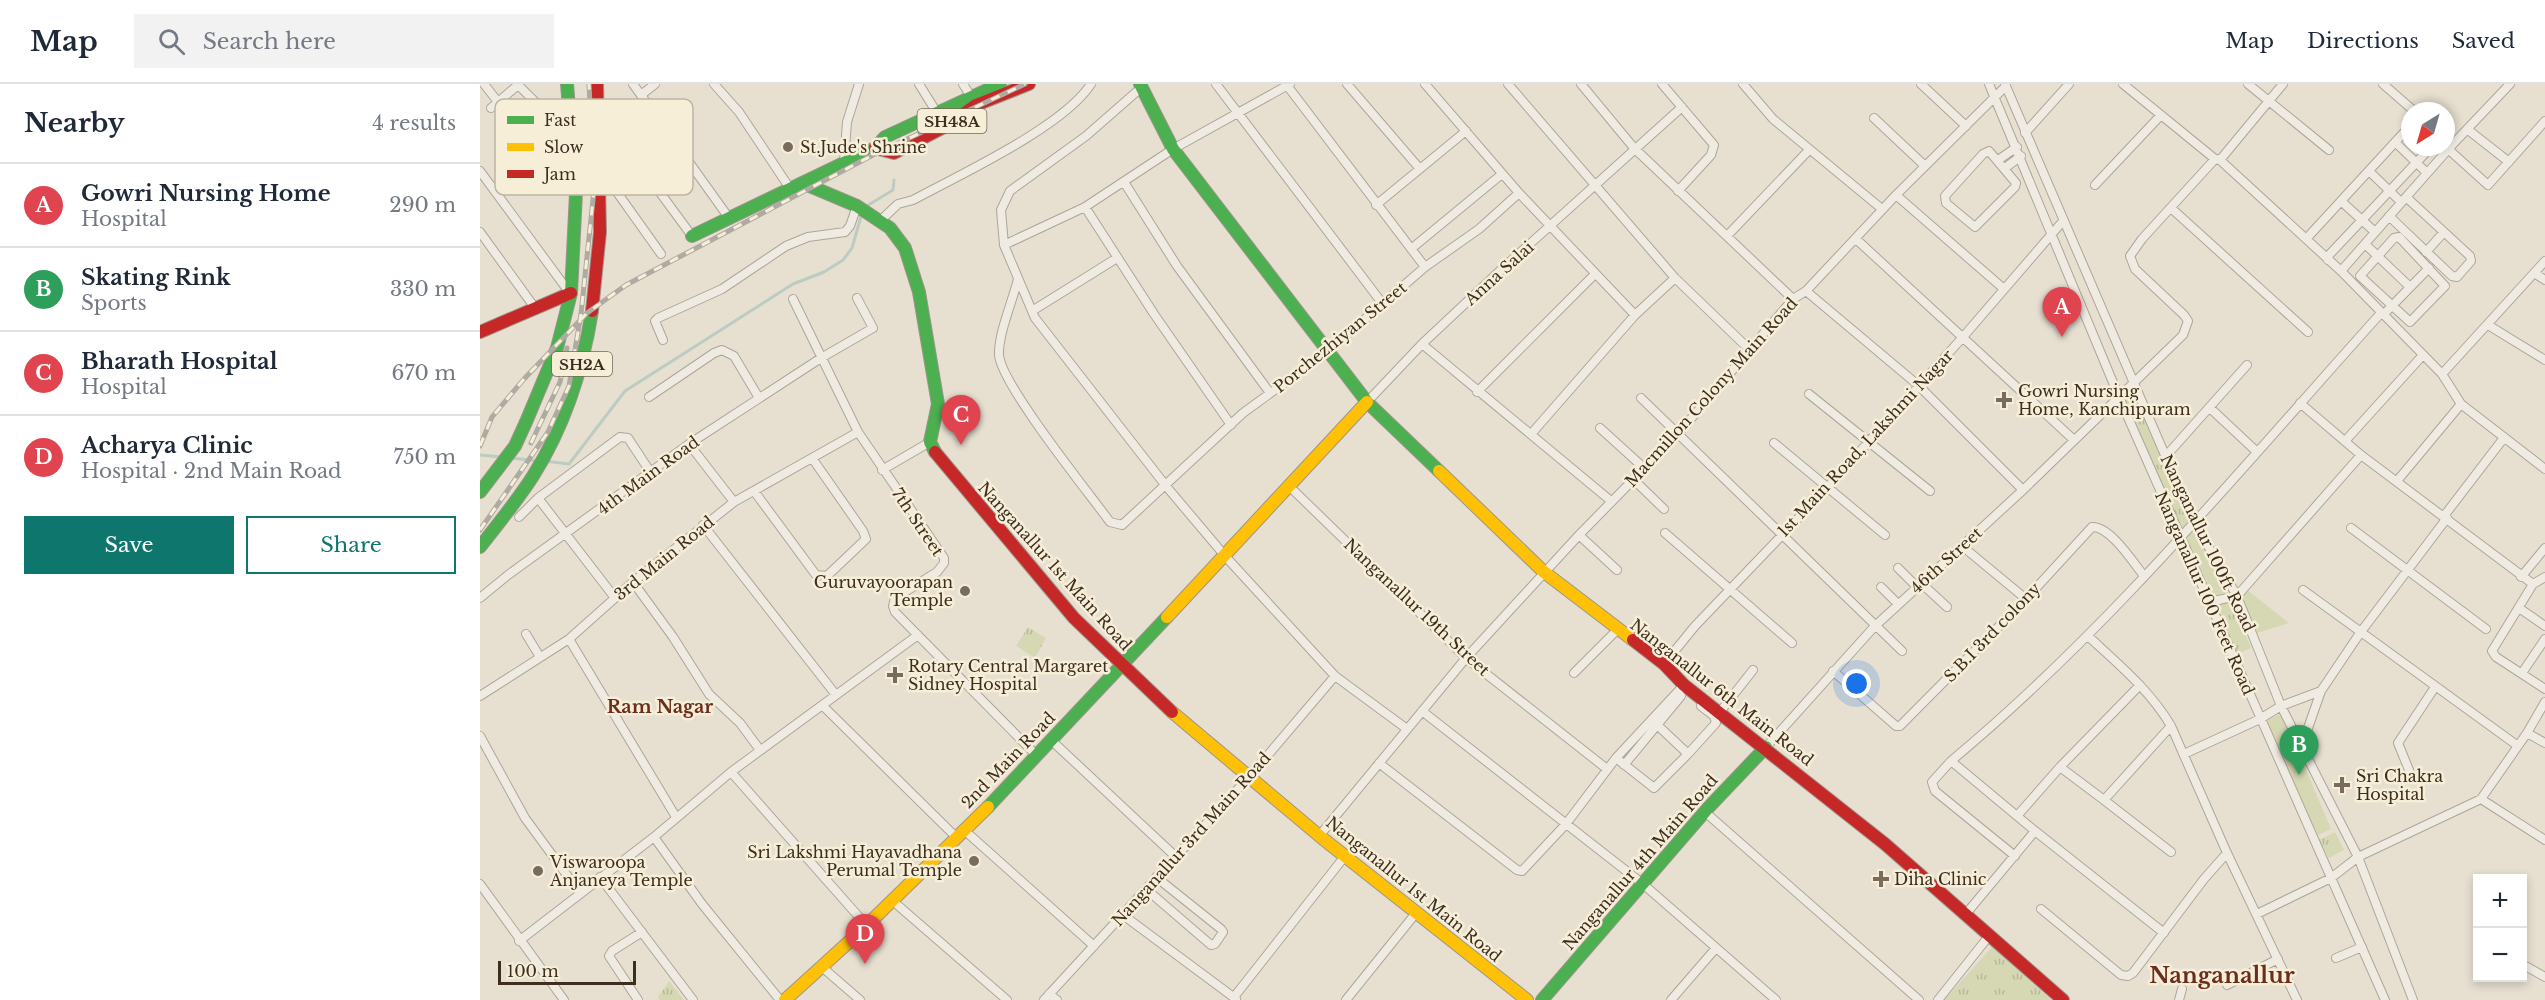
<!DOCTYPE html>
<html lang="en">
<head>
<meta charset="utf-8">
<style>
  :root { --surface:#fff; --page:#f2f2f3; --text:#1f2937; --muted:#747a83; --line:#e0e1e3; --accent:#0f766e }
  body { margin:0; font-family:"Libre Baskerville",serif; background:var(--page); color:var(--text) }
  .controls { position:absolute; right:18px; bottom:18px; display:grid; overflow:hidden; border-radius:0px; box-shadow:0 3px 9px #0003 }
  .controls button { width:54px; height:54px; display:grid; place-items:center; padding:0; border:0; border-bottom:2px solid var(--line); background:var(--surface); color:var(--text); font:30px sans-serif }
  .compass { position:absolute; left:1921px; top:18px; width:54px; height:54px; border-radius:50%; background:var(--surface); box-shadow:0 3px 9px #0003; rotate:217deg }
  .scale { position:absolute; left:18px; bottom:15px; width:138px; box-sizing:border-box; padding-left:6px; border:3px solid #3d2e20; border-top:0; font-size:16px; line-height:21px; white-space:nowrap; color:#3d2e20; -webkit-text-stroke:4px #f7eed8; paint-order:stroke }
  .you { position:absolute; left:1377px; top:600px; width:21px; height:21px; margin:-15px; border:4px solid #fff; border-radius:50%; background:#1a73e8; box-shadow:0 0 0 9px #1a73e833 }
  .badge { display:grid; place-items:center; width:39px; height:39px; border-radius:50%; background:var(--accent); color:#fff; font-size:20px; font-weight:700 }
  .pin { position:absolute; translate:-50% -50px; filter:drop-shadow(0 2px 3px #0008) }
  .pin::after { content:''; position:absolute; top:32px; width:21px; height:18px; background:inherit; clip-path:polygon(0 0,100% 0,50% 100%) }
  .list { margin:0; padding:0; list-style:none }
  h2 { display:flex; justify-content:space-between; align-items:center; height:78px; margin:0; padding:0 24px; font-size:26px }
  h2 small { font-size:20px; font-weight:400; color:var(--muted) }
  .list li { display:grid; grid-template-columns:39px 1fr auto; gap:18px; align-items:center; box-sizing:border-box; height:84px; padding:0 24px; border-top:2px solid var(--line) }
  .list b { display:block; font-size:22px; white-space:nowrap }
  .list p { margin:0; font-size:20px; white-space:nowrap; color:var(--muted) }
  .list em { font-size:20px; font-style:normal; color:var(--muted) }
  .actions { display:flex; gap:12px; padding:18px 24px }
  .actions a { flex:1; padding:14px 0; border:2px solid var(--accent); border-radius:0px; text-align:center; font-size:21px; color:var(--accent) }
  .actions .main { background:var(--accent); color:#fff }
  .icon { flex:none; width:33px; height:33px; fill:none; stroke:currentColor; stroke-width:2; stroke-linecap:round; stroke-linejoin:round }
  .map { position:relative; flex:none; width:2065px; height:916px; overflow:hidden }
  header { display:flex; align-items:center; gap:36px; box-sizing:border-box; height:84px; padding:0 30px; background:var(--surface); border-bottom:2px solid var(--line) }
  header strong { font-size:28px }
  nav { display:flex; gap:33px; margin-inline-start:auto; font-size:21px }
  .search { width:420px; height:54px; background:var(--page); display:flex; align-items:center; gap:15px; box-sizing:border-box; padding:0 21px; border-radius:0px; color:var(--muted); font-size:22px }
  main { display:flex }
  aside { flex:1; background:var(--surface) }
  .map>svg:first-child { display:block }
</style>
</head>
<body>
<header>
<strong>Map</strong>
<div class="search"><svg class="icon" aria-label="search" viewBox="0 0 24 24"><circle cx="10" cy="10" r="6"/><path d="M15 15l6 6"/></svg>Search here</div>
<nav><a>Map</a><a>Directions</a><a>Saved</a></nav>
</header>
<main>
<aside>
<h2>Nearby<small>4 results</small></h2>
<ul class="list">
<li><span class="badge" style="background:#e0444e">A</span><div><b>Gowri Nursing Home</b><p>Hospital</p></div><em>290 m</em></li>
<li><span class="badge" style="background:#2e9e5b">B</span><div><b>Skating Rink</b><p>Sports</p></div><em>330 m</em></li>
<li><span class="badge" style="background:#e0444e">C</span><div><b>Bharath Hospital</b><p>Hospital</p></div><em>670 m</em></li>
<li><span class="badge" style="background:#e0444e">D</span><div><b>Acharya Clinic</b><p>Hospital · 2nd Main Road</p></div><em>750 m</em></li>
</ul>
<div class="actions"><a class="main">Save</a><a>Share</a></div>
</aside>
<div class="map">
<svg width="2065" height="916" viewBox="0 0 2065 916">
  <defs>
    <pattern id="park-tufts" width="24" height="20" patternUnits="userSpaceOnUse" patternTransform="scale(1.5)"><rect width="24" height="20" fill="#d6d7b3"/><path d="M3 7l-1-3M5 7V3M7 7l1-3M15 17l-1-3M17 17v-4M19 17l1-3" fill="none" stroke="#b9b99a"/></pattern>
  </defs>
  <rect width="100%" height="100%" fill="#e7e0d1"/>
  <path fill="url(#park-tufts)" d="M1654,305L1711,436L1701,448L1643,315Z
    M1751,515L1771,564L1755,571L1734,520Z
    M548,543L566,554L555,574L536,562Z
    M1855,748L1864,766L1849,774L1839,756Z
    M1512,863L1571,916H1464Z
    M189,897L204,916H179L178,913Z"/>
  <path fill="#d6d7b3" d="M1714,442L1749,508L1732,512L1704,454Z
    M1767,506L1809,539L1777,549L1761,515Z
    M1802,629L1851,745L1838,751L1786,637Z"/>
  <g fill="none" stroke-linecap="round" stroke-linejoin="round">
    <path stroke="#bcccc2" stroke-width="3" d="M385,123L413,106L414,96
      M0,371L22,373
      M32,374L58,377
      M65,377L89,380L145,307L313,200L344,188L363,176L372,164L382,129"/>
    <defs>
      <path id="street" d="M4,0L18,18
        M153,0L249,134
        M234,0L259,28L311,106
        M439,0L457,29
        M483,0L492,14
        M736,0L902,219
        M806,0L945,183
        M867,0L940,85
        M945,0L1039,109L1155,231
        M1028,0L1195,194L1270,266
        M1101,0L1154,64L1313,215
        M1182,0L1234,61L1231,71L1198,107
        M1263,0L1293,35L1402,125
        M1441,0L1486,42
        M1509,0L1639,313L1905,916
        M1525,0L1713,436L1757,512L1801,622L1878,773L1933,916
        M1643,0L1735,75L1740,76L1861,187L1962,290L1981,320L2065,385
        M1768,0L1849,66
        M1903,0L1934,27
        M662,3L606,52L530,107L521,126L524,161L555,234L686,402L745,472L855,592L927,645
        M161,11L175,0
        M11,24L38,1L91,53
        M1394,34L1445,82
        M119,35L170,95L212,152
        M1987,45L2029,78
        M1545,49L1589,0
        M1915,58L1947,89
        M1968,65L2008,101L2065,37
        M1509,67L1536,99L1535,103L1495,143L1466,119L1465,112L1503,70Z
        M1518,76L1537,63
        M1740,76L1803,0
        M364,78L367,38L379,0
        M1525,84L1541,72
        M0,87L89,208
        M1889,87L1921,118
        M129,97L181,170
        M644,98L697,182L790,309
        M1615,101L1681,31
        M1416,111L1524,205
        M1861,117L1895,148
        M896,121L986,47
        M605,123L674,230L751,341
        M1691,124L1828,248
        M1909,132L1972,192L1977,193L1991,177L1990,172L1926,113
        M400,137L418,120L433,116C481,90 583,43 611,0
        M0,148L55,224
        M1247,152L1329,66
        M1919,153L1965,202L1930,238L1880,192L1914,154Z
        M1376,155L1594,356
        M1826,155L1930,42
        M1885,160L1930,203
        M524,161L605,123L693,65L810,0
        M931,165L1022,90
        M1946,168L1964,148
        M1848,176L1849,171L1951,63
        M1861,187L1972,61L2030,0
        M2054,189L2065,196
        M538,195C533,216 518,250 519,271C521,300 608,408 630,438L642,441L763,329L847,268L945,183L999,145L1039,109
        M1326,207L1438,301L1543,406
        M313,215L378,348L464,474V479L457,488L415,514L413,522L415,528L557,672
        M552,227L637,174
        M1903,231L1949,184
        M2008,241L2065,276
        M183,256L175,237L178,234L242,205L306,162L328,153L365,148L370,142L377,122
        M942,260L1131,417
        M1962,290L2065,177
        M997,308L1114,191
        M1329,310L1450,407
        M169,313L234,269L242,266L254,272L279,314
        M1161,314L1422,567
        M887,318L942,260L1023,184L1202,23
        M1820,319L1881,371L2053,500L2012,567L2016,573L2065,605
        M1730,324L1776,367
        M1120,344L1164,384
        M1052,349L1155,231L1195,194
        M1866,356L1943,271
        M1294,359L1405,451
        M209,360L254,418
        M1686,372L1767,281
        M402,386L450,358
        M1153,395L1184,425
        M1917,397L1981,320
        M808,401L986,574L1127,685
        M274,407L336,491L347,492L386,455L383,447L332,374
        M58,414L135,514
        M1964,432L2023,355
        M39,433L58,414L140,353L148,354L171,389
        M223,441L356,611
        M1871,444L2006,545
        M1185,449L1312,559
        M1099,451L1137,486
        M1482,462L1546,515
        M1418,484L1436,502
        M2041,493L2065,464
        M153,498L193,553L229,610L260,639L280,666
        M1440,498L1467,523
        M2053,500L2065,493
        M1401,503L1418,520
        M1823,506L2038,662
        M0,514L28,491L209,360L341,274L393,244L377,214
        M1729,518L1757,512L1881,371
        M2039,524L2065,542
        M46,550L60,573
        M1608,552C1638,580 1670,606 1691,642L1747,769L1817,916
        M89,555L196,733
        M1184,580L1215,542L1348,403L1483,253L1583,137
        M1353,587L1416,642H1420L1546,515L1612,443C1630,442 1653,478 1664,492
        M1094,589L1137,546
        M2042,589L2065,555
        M0,612L89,555L153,498L254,418L378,348
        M343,622L476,753
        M942,627L1163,800L1296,916
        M1240,628L1273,586
        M2047,649L2065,659
        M0,652L45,734L100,809
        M571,656L695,772
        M1822,661L1841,607
        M1286,663L1394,543L1543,406L1703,251L1708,237L1704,231L1655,185L1650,172L1662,155L1735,75
        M1208,670L1236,639L1234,632L1221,622
        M1704,670L1780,635L1801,622L1841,607L1880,549L1967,434
        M1136,674L1174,704L1208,670L1172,636
        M1471,677L1537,732
        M899,679L1037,786L1042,787L1086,740L1136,674L1204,601
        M1144,681L1201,612
        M1580,683L1624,716
        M251,688L387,842
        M1931,691L1918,659L1955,603
        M2001,715L2047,649L2065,618
        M1225,728L1439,916
        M483,745L614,862
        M1555,747L1537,732L1580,683L1660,601
        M840,751L986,574L1099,451L1198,350L1313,215L1326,207L1416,111L1526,2
        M174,753L222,820L300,916
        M1691,768L1624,716L1691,642
        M1535,772L1455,707L1452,698L1471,677C1631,544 1763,382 1901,229
        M120,793L213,916
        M0,800L84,916
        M666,805L731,861L735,860L743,848L741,845L676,793
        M414,818L527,916
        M1561,825L1641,891L1648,892L1653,889L1724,795L1747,769
        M1777,830L1851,794L1878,773L2001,715L2065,756
        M643,831L756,915
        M1485,831L1555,747L1684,849
        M39,857L174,753L251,688L438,551
        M1856,874L1882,863
        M2042,880L2065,893
        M342,883L380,916
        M1747,901L1798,875
        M569,910L577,916
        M754,913L865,772
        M158,916L129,872L132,867L162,848
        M564,916L770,692L855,592
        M866,916L936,829
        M1191,916L1236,864
        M1458,916L1509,852
        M1699,916L1702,905"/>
      <path id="fast" d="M660,0L693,65L887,318L959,387
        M325,100L377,122L410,144L425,164L439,208L458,320L450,358L455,368
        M212,152L395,64L405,53L520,0
        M0,408L35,362L46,338L77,264L91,209L96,109L87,0
        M0,463C18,440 37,417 53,392C84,343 103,284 112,227
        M508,723L687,533
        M1062,916L1228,724L1286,663"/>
      <path id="slow" d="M959,387L1064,488L1153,556
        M687,533L887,318
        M692,628L842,754L1047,916
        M305,916L382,846L508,723"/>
      <path id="jam" d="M395,64L414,69L468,41L496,21L549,0
        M112,227L120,148L117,0
        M0,248L91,209
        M455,368L594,534L692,628
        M1153,556L1184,580L1204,601L1405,760L1583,916"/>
    </defs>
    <use href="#street" stroke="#ada599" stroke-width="10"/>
    <use href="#fast" stroke="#9c958a" stroke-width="14"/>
    <use href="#slow" stroke="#9c958a" stroke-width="14"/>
    <use href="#jam" stroke="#9c958a" stroke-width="14"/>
    <use href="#street" stroke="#efebe3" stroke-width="8"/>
    <use href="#fast" stroke="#4caf50" stroke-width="12"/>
    <use href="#slow" stroke="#ffc107" stroke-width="12"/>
    <use href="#jam" stroke="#c62828" stroke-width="12"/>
    <defs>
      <path id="rail" d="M51,359L80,298L87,264
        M0,362L12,333L44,295L107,229L146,201L393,71L545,0
        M0,446L68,348L89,302L101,230L114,106L109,0"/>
    </defs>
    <use href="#rail" stroke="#afaaa2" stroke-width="5"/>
    <use href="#rail" stroke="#f7eed8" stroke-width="3" stroke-dasharray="9" stroke-linecap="butt"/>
  </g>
  <g fill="#786c5e" stroke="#f7eed8" stroke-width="2">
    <circle cx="308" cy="63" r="6"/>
    <path d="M1521 307h6v6h6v6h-6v6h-6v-6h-6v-6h6z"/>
    <circle cx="485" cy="507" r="6"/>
    <path d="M412 582h6v6h6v6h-6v6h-6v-6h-6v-6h6z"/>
    <path d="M1859 692h6v6h6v6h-6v6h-6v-6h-6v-6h6z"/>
    <circle cx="494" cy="777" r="6"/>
    <circle cx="58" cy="787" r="6"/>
    <path d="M1398 786h6v6h6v6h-6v6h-6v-6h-6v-6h6z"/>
  </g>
  <g text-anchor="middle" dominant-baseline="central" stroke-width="5" stroke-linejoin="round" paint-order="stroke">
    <g fill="#f7eed8" stroke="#756857" stroke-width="1.5">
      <rect x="437.5" y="25" width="69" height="24" rx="4.5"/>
      <rect x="72" y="268" width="60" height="24" rx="4.5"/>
    </g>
    <g font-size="15" font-weight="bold" fill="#3d2e20">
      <text x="472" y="37">SH48A</text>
      <text x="102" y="280">SH2A</text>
    </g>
    <g font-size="16" fill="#3d2e20" stroke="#f7eed8" text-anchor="start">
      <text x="320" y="63">St.Jude's Shrine</text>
      <text x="1538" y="307">Gowri Nursing<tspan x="1538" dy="18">Home, Kanchipuram</tspan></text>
      <text x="473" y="498" text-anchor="end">Guruvayoorapan<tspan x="473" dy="18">Temple</tspan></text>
      <text x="428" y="582">Rotary Central Margaret<tspan x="428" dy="18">Sidney Hospital</tspan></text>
      <text x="1876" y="692">Sri Chakra<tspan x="1876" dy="18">Hospital</tspan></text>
      <text x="482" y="768" text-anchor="end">Sri Lakshmi Hayavadhana<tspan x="482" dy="18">Perumal Temple</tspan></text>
      <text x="70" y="778">Viswaroopa<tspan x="70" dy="18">Anjaneya Temple</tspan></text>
      <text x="1414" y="795">Diha Clinic</text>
    </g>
    <g font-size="16" fill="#3d2e20" stroke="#f7eed8">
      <text transform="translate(1019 189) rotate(-42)">Anna Salai</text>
      <text transform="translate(860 253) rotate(-39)">Porchezhiyan Street</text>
      <text transform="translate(1231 308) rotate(-48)">Macmillon Colony Main Road</text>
      <text transform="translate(1385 359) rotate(-47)">1st Main Road, Lakshmi Nagar</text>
      <text transform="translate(168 391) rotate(-36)">4th Main Road</text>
      <text transform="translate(438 438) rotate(56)">7th Street</text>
      <text transform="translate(1728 459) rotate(64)">Nanganallur 100ft Road</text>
      <text transform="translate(184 474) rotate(-39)">3rd Main Road</text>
      <text transform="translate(1466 476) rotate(-42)">46th Street</text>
      <text transform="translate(575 482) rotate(48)">Nanganallur 1st Main Road</text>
      <text transform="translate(1725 509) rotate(66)">Nanganallur 100 Feet Road</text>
      <text transform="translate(937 523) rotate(43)">Nanganallur 19th Street</text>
      <text transform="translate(1512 548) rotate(-46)">S.B.I 3rd colony</text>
      <text transform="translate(1242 608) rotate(38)">Nanganallur 6th Main Road</text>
      <text transform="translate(528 676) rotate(-46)">2nd Main Road</text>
      <text transform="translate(711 755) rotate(-48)">Nanganallur 3rd Main Road</text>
      <text transform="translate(1160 778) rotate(-49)">Nanganallur 4th Main Road</text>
      <text transform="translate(934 805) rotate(39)">Nanganallur 1st Main Road</text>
    </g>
    <g font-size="18" font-weight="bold" fill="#6b2e1e" stroke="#f7eed8">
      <text x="180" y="623">Ram Nagar</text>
    </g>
    <g font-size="22" font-weight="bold" fill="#6b2e1e" stroke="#f7eed8">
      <text x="1742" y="891">Nanganallur</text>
    </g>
  </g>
  <rect x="15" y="15" width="198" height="96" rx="9" fill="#f7eed8" stroke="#bfb4a1" stroke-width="1.5"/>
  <rect x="27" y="32" width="27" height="8" fill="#4caf50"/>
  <rect x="27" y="59" width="27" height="8" fill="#ffc107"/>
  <rect x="27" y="86" width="27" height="8" fill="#c62828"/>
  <g font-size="16" fill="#3d2e20">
    <text x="64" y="42">Fast</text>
    <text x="64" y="69">Slow</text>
    <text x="64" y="96">Jam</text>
  </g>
</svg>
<div class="controls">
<button>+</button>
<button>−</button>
</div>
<svg class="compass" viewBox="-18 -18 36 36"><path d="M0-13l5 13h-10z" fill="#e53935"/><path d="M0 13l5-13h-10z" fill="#747a83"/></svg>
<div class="scale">100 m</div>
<div class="you"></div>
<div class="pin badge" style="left:1582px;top:253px;background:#e0444e">A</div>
<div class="pin badge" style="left:1819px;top:691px;background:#2e9e5b">B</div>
<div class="pin badge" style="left:481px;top:361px;background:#e0444e">C</div>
<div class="pin badge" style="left:385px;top:880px;background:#e0444e">D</div>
</div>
</main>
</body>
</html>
